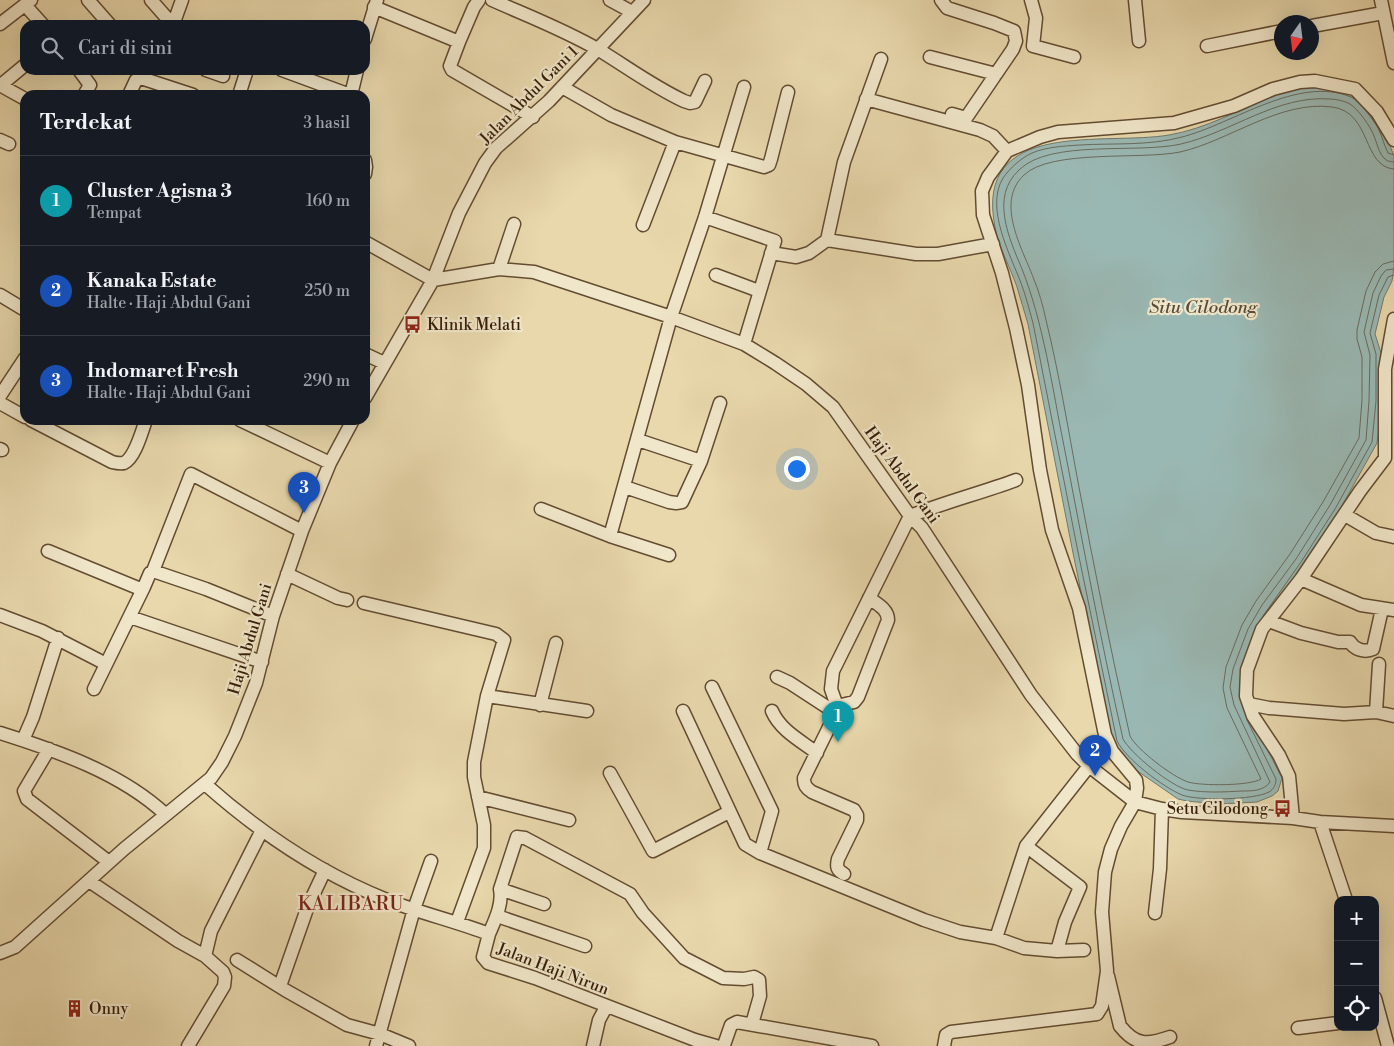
<!DOCTYPE html>
<html lang="id">
<head>
<meta charset="utf-8">
<style>
  :root { --surface:#171b24; --page:#242831; --text:#f1f3f6; --muted:#9ea1a6; --line:#363941; --accent:#c59692 }
  body { margin:0; font-family:"Libre Bodoni",serif; background:var(--page); color:var(--text) }
  .controls { position:absolute; right:15px; bottom:15px; display:grid; overflow:hidden; border-radius:10px; box-shadow:0 5px 20px #0002 }
  .controls button { width:45px; height:45px; display:grid; place-items:center; padding:0; border:0; border-bottom:1px solid var(--line); background:var(--surface); color:var(--text); font:25px sans-serif }
  .compass { position:absolute; left:1274px; top:15px; width:45px; height:45px; border-radius:50%; background:var(--surface); box-shadow:0 5px 20px #0002; rotate:194deg }
  .you { position:absolute; left:796px; top:468px; width:18px; height:18px; margin:-12px; border:4px solid #fff; border-radius:50%; background:#1a73e8; box-shadow:0 0 0 8px #1a73e833 }
  .badge { display:grid; place-items:center; width:32px; height:32px; border-radius:50%; background:var(--accent); color:#fff; font-size:16px; font-weight:700 }
  .pin { position:absolute; translate:-50% -41px; filter:drop-shadow(0 1px 2px #0008) }
  .pin::after { content:''; position:absolute; top:26px; width:18px; height:15px; background:inherit; clip-path:polygon(0 0,100% 0,50% 100%) }
  .list { margin:0; padding:0; list-style:none }
  h2 { display:flex; justify-content:space-between; align-items:center; height:65px; margin:0; padding:0 20px; font-size:21px }
  h2 small { font-size:16px; font-weight:400; color:var(--muted) }
  .list li { display:grid; grid-template-columns:32px 1fr auto; gap:15px; align-items:center; box-sizing:border-box; height:90px; padding:0 20px; border-top:1px solid var(--line) }
  .list b { display:block; font-size:19px; white-space:nowrap }
  .list p { margin:0; font-size:16px; white-space:nowrap; color:var(--muted) }
  .list em { font-size:16px; font-style:normal; color:var(--muted) }
  .icon { flex:none; width:28px; height:28px; fill:none; stroke:currentColor; stroke-width:2; stroke-linecap:round; stroke-linejoin:round }
  .map { position:relative; flex:none; width:1394px; height:1046px; overflow:hidden }
  .search { position:absolute; background:var(--surface); box-shadow:0 5px 20px #0002; left:20px; top:20px; width:350px; height:55px; display:flex; align-items:center; gap:12px; box-sizing:border-box; padding:0 18px; border-radius:15px; color:var(--muted); font-size:19px }
  .panel { position:absolute; background:var(--surface); box-shadow:0 5px 20px #0002; left:20px; top:90px; width:350px; height:335px; border-radius:15px }
  .map>svg:first-child { display:block }
</style>
</head>
<body>
<div class="map">
<svg width="1394" height="1046" viewBox="0 0 1394 1046">
  <rect width="100%" height="100%" fill="#e8d8ac"/>
  <filter id="stains"><feTurbulence type="fractalNoise" baseFrequency=".004" numOctaves="4"/><feColorMatrix values="0 0 0 0 .2 0 0 0 0 .09 0 0 0 0 .02 0 0 0 .5 -.17"/></filter>
  <radialGradient id="worn" r=".72"><stop offset=".6" stop-color="#630" stop-opacity="0"/><stop offset="1" stop-color="#630" stop-opacity=".3"/></radialGradient>
  <path fill="#9ab8b3" stroke="#727a6f" d="M1305,87L1334,88L1355,93L1382,125L1394,156V267L1392,281L1384,297L1375,334L1381,353L1379,428L1377,443L1339,511L1248,660L1251,718L1282,778L1278,791L1272,796L1257,802L1219,804L1187,801L1178,799L1136,770L1112,743L1073,553L1028,324C1024,312 1021,299 1017,287C1010,267 999,248 995,227C973,117 1106,146 1169,135C1205,129 1239,110 1272,96C1282,92 1294,90 1305,87Z"/>
  <g fill="none" stroke-linecap="round" stroke-linejoin="round">
    <path stroke="#686b5e" stroke-width="1" d="M1394,162C1390,161 1388,162 1385,159C1379,154 1377,143 1374,136C1371,127 1358,109 1350,104C1345,101 1336,99 1330,99C1277,95 1232,132 1181,144C1138,154 1050,139 1019,170C990,197 1009,238 1022,269C1044,325 1052,387 1064,446C1083,544 1101,642 1123,739C1131,754 1172,787 1188,790C1206,793 1224,792 1242,791C1252,791 1264,791 1270,782L1234,705L1230,687L1233,669L1248,629L1262,605L1296,559L1330,505L1366,440L1369,401L1370,355L1364,332L1373,293L1381,276L1386,270L1394,269
      M1394,169C1362,167 1372,112 1332,107C1280,100 1229,141 1180,152C1141,160 1051,149 1024,175C995,202 1022,248 1033,277C1039,291 1043,306 1046,320C1059,373 1068,428 1078,482C1094,567 1111,652 1130,736C1137,750 1173,777 1188,782C1201,786 1250,786 1261,779L1227,708L1223,688L1226,667L1242,625L1256,601L1290,554L1323,502L1359,438L1362,400V357L1357,339V330L1366,291L1375,272L1383,264L1394,261
      M1263,616L1301,562L1335,509L1372,442L1376,401V354L1370,333L1379,295L1388,277L1394,275
      M1247,720L1276,779C1276,784 1274,789 1269,792C1254,800 1198,801 1182,795C1163,787 1126,759 1117,741L1078,552L1033,323C1029,309 1026,296 1021,283C1010,254 985,208 1003,178C1010,168 1021,158 1032,153C1046,147 1064,146 1080,145C1113,143 1149,146 1182,137C1233,124 1298,75 1351,97C1359,100 1374,121 1378,128C1382,136 1384,145 1388,153L1394,155"/>
    <defs>
      <path id="street" d="M88,0L110,25
        M151,0L173,25
        M492,0C528,16 565,30 599,50C627,67 654,87 684,101L690,103L695,102L705,81
        M610,0L632,12
        M941,0L947,8L994,23L1014,31L1016,41L1013,49L966,118L952,114
        M1031,0L1036,18L1033,46L1074,57
        M1135,0L1139,41
        M1381,0L1394,63
        M25,5L43,25
        M374,7L459,42L450,66L452,70L533,117
        M0,24L31,0
        M173,25L182,0
        M1312,26L1383,13
        M365,39L377,0
        M459,42L474,7L479,0
        M1207,46L1282,31
        M930,57L996,74
        M79,70L90,85L84,95
        M206,70L223,76
        M282,70L350,95
        M0,85L25,99
        M1,85L25,65
        M562,87L611,115L675,142L764,167L769,165L771,159L788,92
        M129,95L136,80L141,78L193,95
        M239,95L247,70
        M351,95L357,70
        M866,99L980,130L993,136L1007,151L1040,137L1058,132L1174,123L1234,106L1273,89L1300,82L1315,81L1355,89L1377,112L1394,140
        M0,140L9,144
        M365,160L366,167L365,174
        M705,217L775,241L744,344
        M643,225L675,142
        M827,240L844,162L881,59
        M365,242L433,280
        M771,253L796,257L809,253L827,240L916,254H938L993,244
        M499,269L514,224
        M716,275L759,291
        M433,280L499,269L534,272L671,317L744,344L775,363L806,384L833,407L910,516L922,528L1031,695L1077,754L1089,766L1135,802L1162,809L1182,812L1293,818L1320,822L1394,826
        M0,295L25,310
        M365,354L384,363
        M0,396L25,358
        M365,398L433,280L459,213L485,163L496,148L549,101L644,0
        M0,403L25,417
        M31,420L112,462C116,463 120,464 124,463C135,458 142,431 146,420
        M240,420L330,463
        M638,440L701,461
        M0,449L2,450
        M625,487L669,502L676,503L682,502L701,461L720,403
        M541,509L610,536L669,555
        M1345,515L1376,533L1394,537
        M610,536L671,317L705,217L744,87
        M48,551L138,588L144,587L150,573L153,571L206,589L273,616
        M153,571L191,474L302,531
        M287,574L338,598L347,600
        M1301,579L1361,605L1394,610
        M364,603L496,634L504,640L487,696L474,762V777L484,825V848L457,922
        M0,615L42,631L106,664
        M130,617L262,662
        M1269,621L1301,633L1338,642H1350C1354,649 1364,653 1373,649L1382,609
        M777,677L790,683L836,713
        M712,687L772,811L760,853L924,920L960,932L996,938L1024,948L1057,951L1084,950
        M94,689L144,587
        M487,696L587,711
        M1249,704L1269,708L1344,714L1376,712L1394,716
        M540,705L556,643
        M837,706L854,702L858,697L888,620C888,609 877,604 869,598
        M683,711L745,844L760,853
        M772,711C780,730 801,741 817,753
        M1376,712L1379,664
        M0,733C57,751 121,773 165,814
        M23,740L33,717L58,638
        M49,749L24,791L27,799L109,862
        M610,773L653,851L729,812
        M205,784C259,832 319,873 387,900C420,913 455,921 489,934L483,957L488,963L535,978L695,1040L716,1046
        M478,797L569,820
        M1293,818L1289,776L1279,755L1253,716L1246,696L1247,670L1262,629L1301,579L1360,491L1385,458V369L1394,319
        M1320,822L1346,900
        M1026,846L1080,887L1065,922L1057,951
        M844,874C837,870 836,867 838,859L857,820V815L854,810L812,792C806,788 804,785 804,778L836,713L837,706L831,689L833,671L910,516C945,502 981,493 1016,480
        M89,881L178,941L205,956L223,972L225,977L224,986L188,1046
        M500,889L517,837L525,838L630,894L643,913L684,958L723,978L744,979L754,977L759,980L760,996L752,1024
        M1155,913L1160,869L1162,809
        M497,916L585,946
        M489,934C495,920 503,904 500,889L544,904
        M996,938L1026,846L1089,766
        M0,953L15,947L124,849L211,778L222,762L235,736L256,683L273,616L302,531L330,463L353,420
        M205,956L211,931L262,830
        M237,960L285,990L347,1025L380,1034L409,1046
        M1108,976L1120,1026C1136,1046 1147,1045 1170,1037
        M280,986L308,906L325,870
        M1375,998L1388,1046
        M1298,1028L1338,1023
        M376,1046L414,909L431,861
        M593,1046L599,1020L606,1007
        M722,1046L724,1045L731,1025L737,1022L872,1046
        M944,1046L946,1035L951,1032L1097,1014L1102,1006L1107,971L1102,912L1105,872L1111,849L1121,826L1135,802L1137,788L1136,780L1112,751L1105,735L1079,608L1052,530L1040,470L1028,385L1016,328L1002,273L983,215L982,191L988,177L1007,151"/>
    </defs>
    <use href="#street" stroke="#634c32" stroke-width="15"/>
    <use href="#street" stroke="#f0e6c9" stroke-width="12"/>
  </g>
  <defs>
    <symbol id="bus-bare" viewBox="-9 -9 18 18"><path d="M-5-6H5V4H4V6H2V4H-2V6H-4V4H-5ZM-3.5-4V0h7V-4ZM-3.5 1.2v1.5H-2V1.2ZM2 1.2v1.5H3.5V1.2Z" fill="#8f2418" stroke="#f0e6c9" stroke-width="2.5" paint-order="stroke"/></symbol>
    <symbol id="building-bare" viewBox="-9 -9 18 18"><path d="M-4-6H4V6H1V3H-1V6H-4ZM-2.5-4.3h1.7v1.8h-1.7ZM.8-4.3h1.7v1.8H.8ZM-2.5-1h1.7V.8h-1.7ZM.8-1h1.7V.8H.8Z" fill="#8f2418" stroke="#f0e6c9" stroke-width="2.5" paint-order="stroke"/></symbol>
  </defs>
  <g fill-rule="evenodd">
    <use href="#bus-bare" x="400" y="312" width="25" height="25"/>
    <use href="#bus-bare" x="1270" y="796" width="25" height="25"/>
    <use href="#building-bare" x="62" y="996" width="25" height="25"/>
  </g>
  <g text-anchor="middle" dominant-baseline="central" stroke-width="4.5" stroke-linejoin="round" paint-order="stroke">
    <g font-size="16" fill="#371e09" stroke="#f0e6c9">
      <text transform="translate(529 95) rotate(-45)">Jalan Abdul Gani 1</text>
      <text transform="translate(902 475) rotate(54)">Haji Abdul Gani</text>
      <text transform="translate(250 639) rotate(-73)">Haji Abdul Gani</text>
      <text transform="translate(553 969) rotate(21)">Jalan Haji Nirun</text>
    </g>
    <g font-size="16" fill="#371e09" stroke="#f0e6c9" text-anchor="start">
      <text x="427" y="325">Klinik Melati</text>
      <text x="1268" y="809" text-anchor="end">Setu Cilodong</text>
      <text x="89" y="1009">Onny</text>
    </g>
    <g font-size="18" font-style="italic" fill="#554c3c" stroke="#f0e6c9">
      <text x="1203" y="307">Situ Cilodong</text>
    </g>
    <g font-size="19" letter-spacing="1" fill="#7a1f14" stroke="#f0e6c9">
      <text x="351" y="904">KALIBARU</text>
    </g>
  </g>
  <rect width="100%" height="100%" filter="url(#stains)"/>
  <rect width="100%" height="100%" fill="url(#worn)"/>
</svg>
<div class="controls">
<button>+</button>
<button>−</button>
<button><svg class="icon" aria-label="locate" viewBox="0 0 24 24"><circle cx="12" cy="12" r="6"/><path d="M12 2v4M12 18v4M2 12h4M18 12h4"/></svg></button>
</div>
<svg class="compass" viewBox="-18 -18 36 36"><path d="M0-13l5 13h-10z" fill="#e53935"/><path d="M0 13l5-13h-10z" fill="#9ea1a6"/></svg>
<div class="you"></div>
<div class="pin badge" style="left:838px;top:742px;background:#0f9aa8">1</div>
<div class="pin badge" style="left:1095px;top:776px;background:#1a4fb4">2</div>
<div class="pin badge" style="left:304px;top:513px;background:#1a4fb4">3</div>
<div class="search"><svg class="icon" aria-label="search" viewBox="0 0 24 24"><circle cx="10" cy="10" r="6"/><path d="M15 15l6 6"/></svg>Cari di sini</div>
<section class="panel">
<h2>Terdekat<small>3 hasil</small></h2>
<ul class="list">
<li><span class="badge" style="background:#0f9aa8">1</span><div><b>Cluster Agisna 3</b><p>Tempat</p></div><em>160 m</em></li>
<li><span class="badge" style="background:#1a4fb4">2</span><div><b>Kanaka Estate</b><p>Halte · Haji Abdul Gani</p></div><em>250 m</em></li>
<li><span class="badge" style="background:#1a4fb4">3</span><div><b>Indomaret Fresh</b><p>Halte · Haji Abdul Gani</p></div><em>290 m</em></li>
</ul>
</section>
</div>
</body>
</html>
